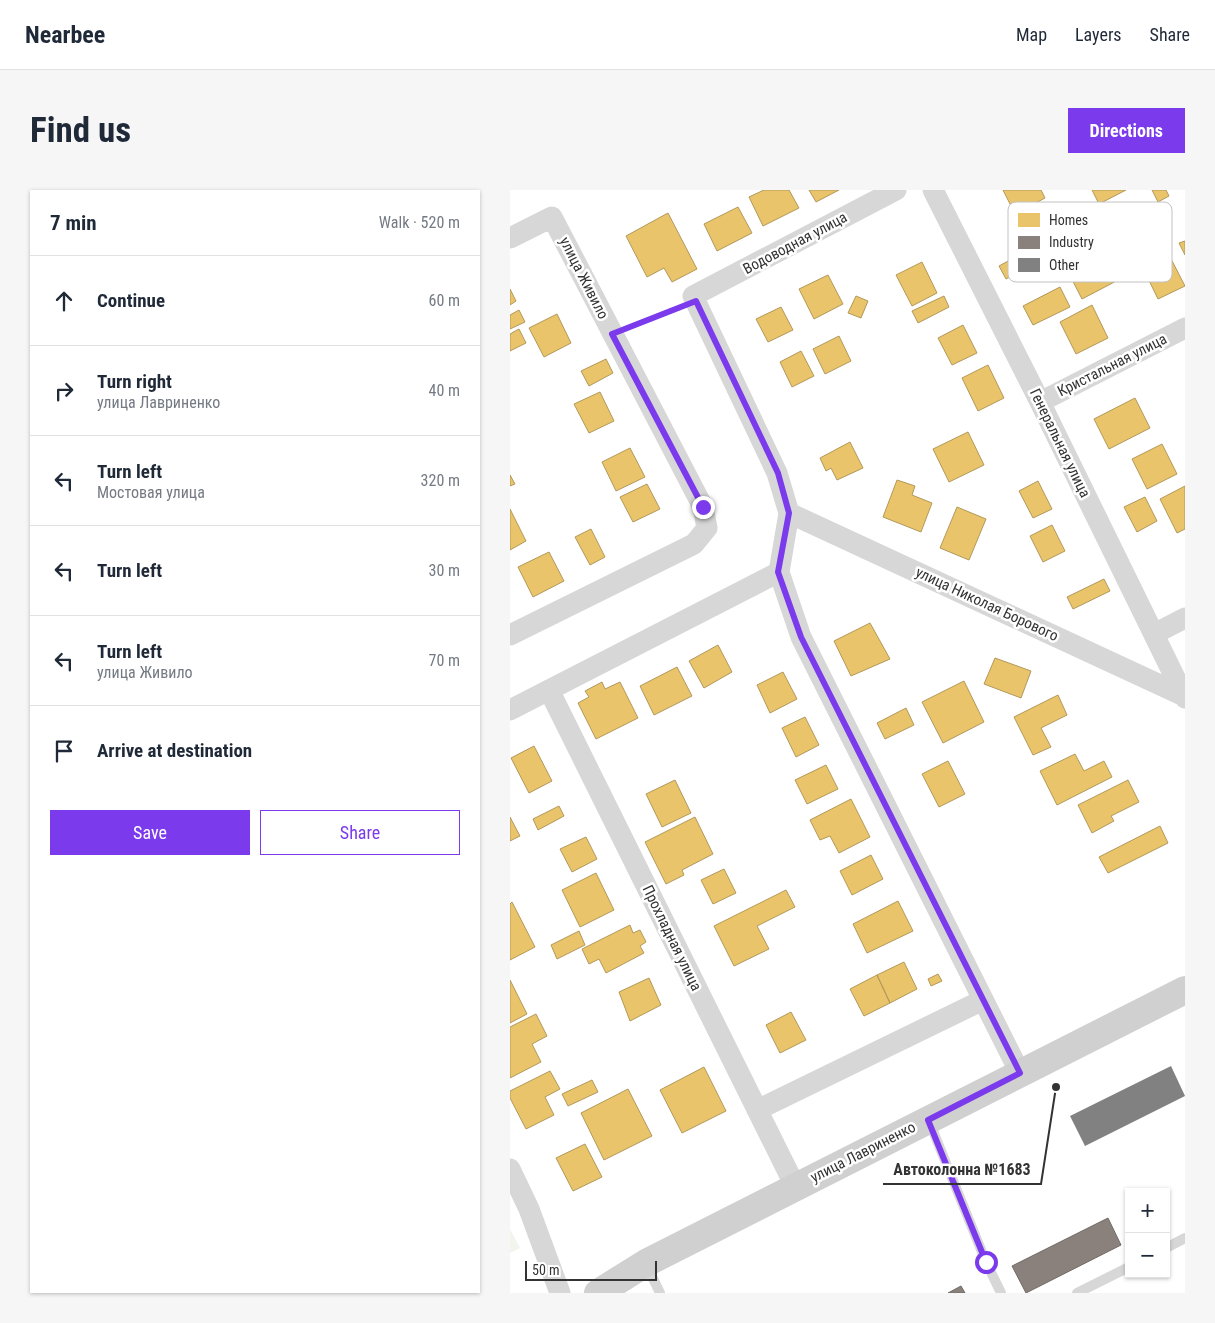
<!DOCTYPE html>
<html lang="en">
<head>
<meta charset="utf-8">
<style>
  :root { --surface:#fff; --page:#f6f6f7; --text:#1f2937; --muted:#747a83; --line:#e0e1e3; --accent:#7c3aed }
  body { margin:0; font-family:"Roboto Condensed",sans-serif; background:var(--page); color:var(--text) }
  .controls { position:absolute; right:15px; bottom:15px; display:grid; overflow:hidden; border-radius:0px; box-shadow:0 1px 4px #0004 }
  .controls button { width:45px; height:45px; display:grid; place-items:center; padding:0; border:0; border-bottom:1px solid var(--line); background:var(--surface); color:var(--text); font:25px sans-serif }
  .scale { position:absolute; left:15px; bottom:12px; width:132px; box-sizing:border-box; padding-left:5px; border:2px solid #333; border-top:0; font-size:14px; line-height:18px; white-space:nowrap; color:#333; -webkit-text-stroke:4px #fff; paint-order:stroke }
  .stop { position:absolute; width:15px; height:15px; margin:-11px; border:4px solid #7c3aed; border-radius:50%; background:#fff }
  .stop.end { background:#7c3aed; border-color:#fff; box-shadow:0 1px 5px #0008 }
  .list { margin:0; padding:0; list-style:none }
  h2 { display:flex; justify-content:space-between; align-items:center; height:65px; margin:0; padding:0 20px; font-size:21px }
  h2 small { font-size:16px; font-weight:400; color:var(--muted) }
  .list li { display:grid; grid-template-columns:32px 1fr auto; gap:15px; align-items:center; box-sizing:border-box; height:90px; padding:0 20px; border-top:1px solid var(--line) }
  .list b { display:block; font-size:19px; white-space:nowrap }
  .list p { margin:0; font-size:16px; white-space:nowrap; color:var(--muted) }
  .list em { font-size:16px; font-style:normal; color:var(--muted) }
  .actions { display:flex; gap:10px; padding:15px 20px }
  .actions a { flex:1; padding:11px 0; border:1px solid var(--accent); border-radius:0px; text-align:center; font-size:18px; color:var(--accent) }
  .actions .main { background:var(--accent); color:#fff }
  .icon { flex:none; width:28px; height:28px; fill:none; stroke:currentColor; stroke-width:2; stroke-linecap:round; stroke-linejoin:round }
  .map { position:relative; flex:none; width:675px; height:1103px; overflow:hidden; border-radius:0px }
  header { display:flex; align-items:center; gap:30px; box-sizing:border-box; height:70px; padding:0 25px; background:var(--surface); border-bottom:1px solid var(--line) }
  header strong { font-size:24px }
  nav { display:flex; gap:28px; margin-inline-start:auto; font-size:18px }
  .intro { display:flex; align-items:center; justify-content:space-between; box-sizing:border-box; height:120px; padding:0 30px }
  h1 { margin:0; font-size:35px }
  .button { padding:12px 22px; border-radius:0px; background:var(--accent); color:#fff; font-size:18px; font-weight:700 }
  main { display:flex; gap:30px; padding:0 30px }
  aside { flex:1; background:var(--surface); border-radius:0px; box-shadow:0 1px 4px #0004 }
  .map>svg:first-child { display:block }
</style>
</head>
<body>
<header>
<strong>Nearbee</strong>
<nav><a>Map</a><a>Layers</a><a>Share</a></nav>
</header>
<div class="intro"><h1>Find us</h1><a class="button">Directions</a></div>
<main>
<aside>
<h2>7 min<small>Walk · 520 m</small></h2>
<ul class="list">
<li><svg class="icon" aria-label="ahead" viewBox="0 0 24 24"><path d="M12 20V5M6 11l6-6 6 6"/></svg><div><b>Continue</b></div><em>60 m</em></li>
<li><svg class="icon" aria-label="right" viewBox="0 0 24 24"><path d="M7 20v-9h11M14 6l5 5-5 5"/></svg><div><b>Turn right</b><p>улица Лавриненко</p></div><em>40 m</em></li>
<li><svg class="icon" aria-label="left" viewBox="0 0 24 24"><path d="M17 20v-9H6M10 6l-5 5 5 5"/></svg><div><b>Turn left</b><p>Мостовая улица</p></div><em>320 m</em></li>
<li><svg class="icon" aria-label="left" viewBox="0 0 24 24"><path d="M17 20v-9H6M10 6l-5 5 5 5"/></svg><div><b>Turn left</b></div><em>30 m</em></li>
<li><svg class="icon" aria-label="left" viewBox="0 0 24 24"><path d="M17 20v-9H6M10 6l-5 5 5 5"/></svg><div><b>Turn left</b><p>улица Живило</p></div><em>70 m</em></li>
<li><svg class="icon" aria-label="arrive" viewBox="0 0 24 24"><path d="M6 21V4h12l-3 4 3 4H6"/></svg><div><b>Arrive at destination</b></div></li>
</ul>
<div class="actions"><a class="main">Save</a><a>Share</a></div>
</aside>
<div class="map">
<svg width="675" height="1103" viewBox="0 0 675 1103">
  <rect width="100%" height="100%" fill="#fff"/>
  <path fill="#f1f5ed" d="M0,1039L10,1058L0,1063Z"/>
  <path fill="#e9c46a" stroke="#b2985a" d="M254,0H279L289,18L253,36L239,7Z
    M299,0H329L306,12Z
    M493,0H531L535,8L505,24Z
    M582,0H616L589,14Z
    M642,0H656L659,6L648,12Z
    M228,17L242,43L207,61L194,34Z
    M158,23L187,79L162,92L154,78L137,87L116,46Z
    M593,49L612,88L572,109L552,70Z
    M675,51V65L669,53Z
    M657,61L675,96L648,109L631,74Z
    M509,65L516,79L496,89L489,76Z
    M412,72L427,103L402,116L386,85Z
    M318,85L333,114L304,129L289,99Z
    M550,97L560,117L523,135L513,116Z
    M0,99L6,111L0,115Z
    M346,106L358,111L351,128L338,123Z
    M434,106L439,117L408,133L402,121Z
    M582,115L598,148L566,164L550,132Z
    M271,117L283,140L258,152L246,129Z
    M9,120L15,132L0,139V125Z
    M47,124L61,153L34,167L19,138Z
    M453,135L467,163L442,175L428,148Z
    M9,139L16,153L0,161V144Z
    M329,146L341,171L315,184L303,159Z
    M291,161L304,186L282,197L270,172Z
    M96,169L103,183L79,196L71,181Z
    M478,175L494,208L468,221L452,188Z
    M90,202L104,231L79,243L64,214Z
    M625,208L640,238L599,259L584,229Z
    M458,242L474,275L439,292L423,259Z
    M340,252L353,278L327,290L321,278L316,281L310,268Z
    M652,254L667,284L637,299L622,269Z
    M120,258L135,287L106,301L92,272Z
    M0,285L5,294L0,296Z
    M387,290L405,296L402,305L422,313L411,342L373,327Z
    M528,291L542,319L523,328L509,301Z
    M137,294L150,319L123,332L110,307Z
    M675,296V339L667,343L650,309Z
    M635,307L647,331L627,342L614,317Z
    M447,317L476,329L459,370L430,358Z
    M0,319L16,351L0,360Z
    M542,335L555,361L533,372L520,346Z
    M81,339L95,367L80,375L65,347Z
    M39,362L54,391L23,407L8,377Z
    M594,389L600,401L563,419L557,407Z
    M360,433L380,469L341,486L324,451Z
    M208,455L222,482L194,498L179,471Z
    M485,468L521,481L511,508L474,494Z
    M167,477L182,506L144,525L130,496Z
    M273,482L287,509L260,523L247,495Z
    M454,491L474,532L433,553L412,512Z
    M92,492L95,499L110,492L128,528L86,549L68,513L79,507L75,501Z
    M548,505L557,525L531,538L541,557L523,565L504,527Z
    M396,518L404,535L375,549L367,533Z
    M295,527L309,555L286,567L272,538Z
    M24,556L42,591L19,603L1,568Z
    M565,564L574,581L594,571L602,587L547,615L530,581Z
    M438,571L455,604L429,617L412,584Z
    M316,575L328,599L297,614L285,590Z
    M165,590L181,623L152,637L136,604Z
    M618,590L629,612L601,626L604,631L582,643L568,615Z
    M341,609L360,647L329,663L320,646L310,650L300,630Z
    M49,616L54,626L28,640L23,629Z
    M0,627L10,646L0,651Z
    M185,627L203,664L172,680L174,685L156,694L135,652Z
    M650,636L658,653L598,683L589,667Z
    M76,647L87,669L62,682L50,659Z
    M361,665L373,689L342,705L330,681Z
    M214,679L226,703L203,714L191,690Z
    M86,683L104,720L70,737L52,700Z
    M276,700L285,717L247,736L259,759L224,776L204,736Z
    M388,711L403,741L357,763L343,734Z
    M2,712L25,757L0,770V714Z
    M120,735L123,743L130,740L136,752L130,756L134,763L96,783L89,769L79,774L72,759Z
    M69,741L75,755L47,769L41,755Z
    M394,772L407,799L380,813L367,785Z
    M428,784L432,791L421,796L418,789Z
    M367,785L380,813L354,826L340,799Z
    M139,788L151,815L120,831L109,802Z
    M0,790L17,824L0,833Z
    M281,822L296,850L270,863L256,835Z
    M26,824L37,846L22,854L31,872L0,888V837Z
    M194,877L216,921L172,943L150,900Z
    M40,881L50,899L35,907L44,925L16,939L0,908V901Z
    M82,890L88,902L58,916L52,904Z
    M118,899L142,946L94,970L71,923Z
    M75,954L92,987L63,1001L46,968Z"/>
  <path fill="#8a817c" stroke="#706a66" d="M598,1028L611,1055L516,1103L502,1076Z
    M451,1096L455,1103H438Z"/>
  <path fill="#818181" d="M661,876L675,906L575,956L560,926Z"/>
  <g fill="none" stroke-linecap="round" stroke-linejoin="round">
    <path stroke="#d6d6d6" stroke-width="3" stroke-dasharray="2.5 2.5" stroke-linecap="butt" d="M119,137L169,118"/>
    <path stroke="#d7d7d7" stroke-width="10" d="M419,931L476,1072L491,1103
      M656,1058L675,1048
      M136,1074L150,1103
      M567,1103L619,1077"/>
    <path stroke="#d7d7d7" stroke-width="21" d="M386,0L183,106L267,283L279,323L269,382L291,447L510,883
      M423,0L530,212L675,508
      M0,48L42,27L193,317L197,338L184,354L0,445
      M530,212L675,138
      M279,323L674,506
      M644,444L675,428
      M39,500L285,996
      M0,520L269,382
      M247,920L473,810
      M0,979L19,1019L50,1103"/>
    <path stroke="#d0d0d0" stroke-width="28" d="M88,1103L136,1073L675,800"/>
  </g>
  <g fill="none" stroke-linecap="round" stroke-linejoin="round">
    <path stroke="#7c3aed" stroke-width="6" d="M193,317L102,144L186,111L268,283L279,323L268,382L291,447L510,883L418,930L476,1072"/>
  </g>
  <g text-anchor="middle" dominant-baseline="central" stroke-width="5" stroke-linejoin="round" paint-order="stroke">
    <g font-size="15" fill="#333" stroke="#fff">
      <text transform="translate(285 53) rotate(-28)">Водоводная улица</text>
      <text transform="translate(74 88) rotate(63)">улица Живило</text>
      <text transform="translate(602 175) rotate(-27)">Кристальная улица</text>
      <text transform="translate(550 253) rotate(64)">Генеральная улица</text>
      <text transform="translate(477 414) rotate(25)">улица Николая Борового</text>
      <text transform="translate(162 748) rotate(64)">Прохладная улица</text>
      <text transform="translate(353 962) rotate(-27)">улица Лавриненко</text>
    </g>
  </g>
  <rect x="498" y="12" width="164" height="80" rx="8" fill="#fff" stroke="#c2c2c2" stroke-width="1"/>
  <rect x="508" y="23" width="22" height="14" fill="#e9c46a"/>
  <rect x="508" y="46" width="22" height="13" fill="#8a817c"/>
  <rect x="508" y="68" width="22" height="14" fill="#818181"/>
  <g font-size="14" fill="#333">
    <text x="539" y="35">Homes</text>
    <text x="539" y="57">Industry</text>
    <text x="539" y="80">Other</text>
  </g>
  <path fill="none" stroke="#333" stroke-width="2" d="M546 897L531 994H373"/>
  <circle fill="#333" stroke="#fff" stroke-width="2" cx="546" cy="897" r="5"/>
  <g font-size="16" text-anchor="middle" font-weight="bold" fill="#333" stroke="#fff" stroke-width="5" stroke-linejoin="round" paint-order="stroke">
    <text x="452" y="985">Автоколонна №1683</text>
  </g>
</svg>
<div class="controls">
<button>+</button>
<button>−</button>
</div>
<div class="scale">50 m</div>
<div class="stop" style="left:476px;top:1072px"></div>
<div class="stop end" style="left:193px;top:317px"></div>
</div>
</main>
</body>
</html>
